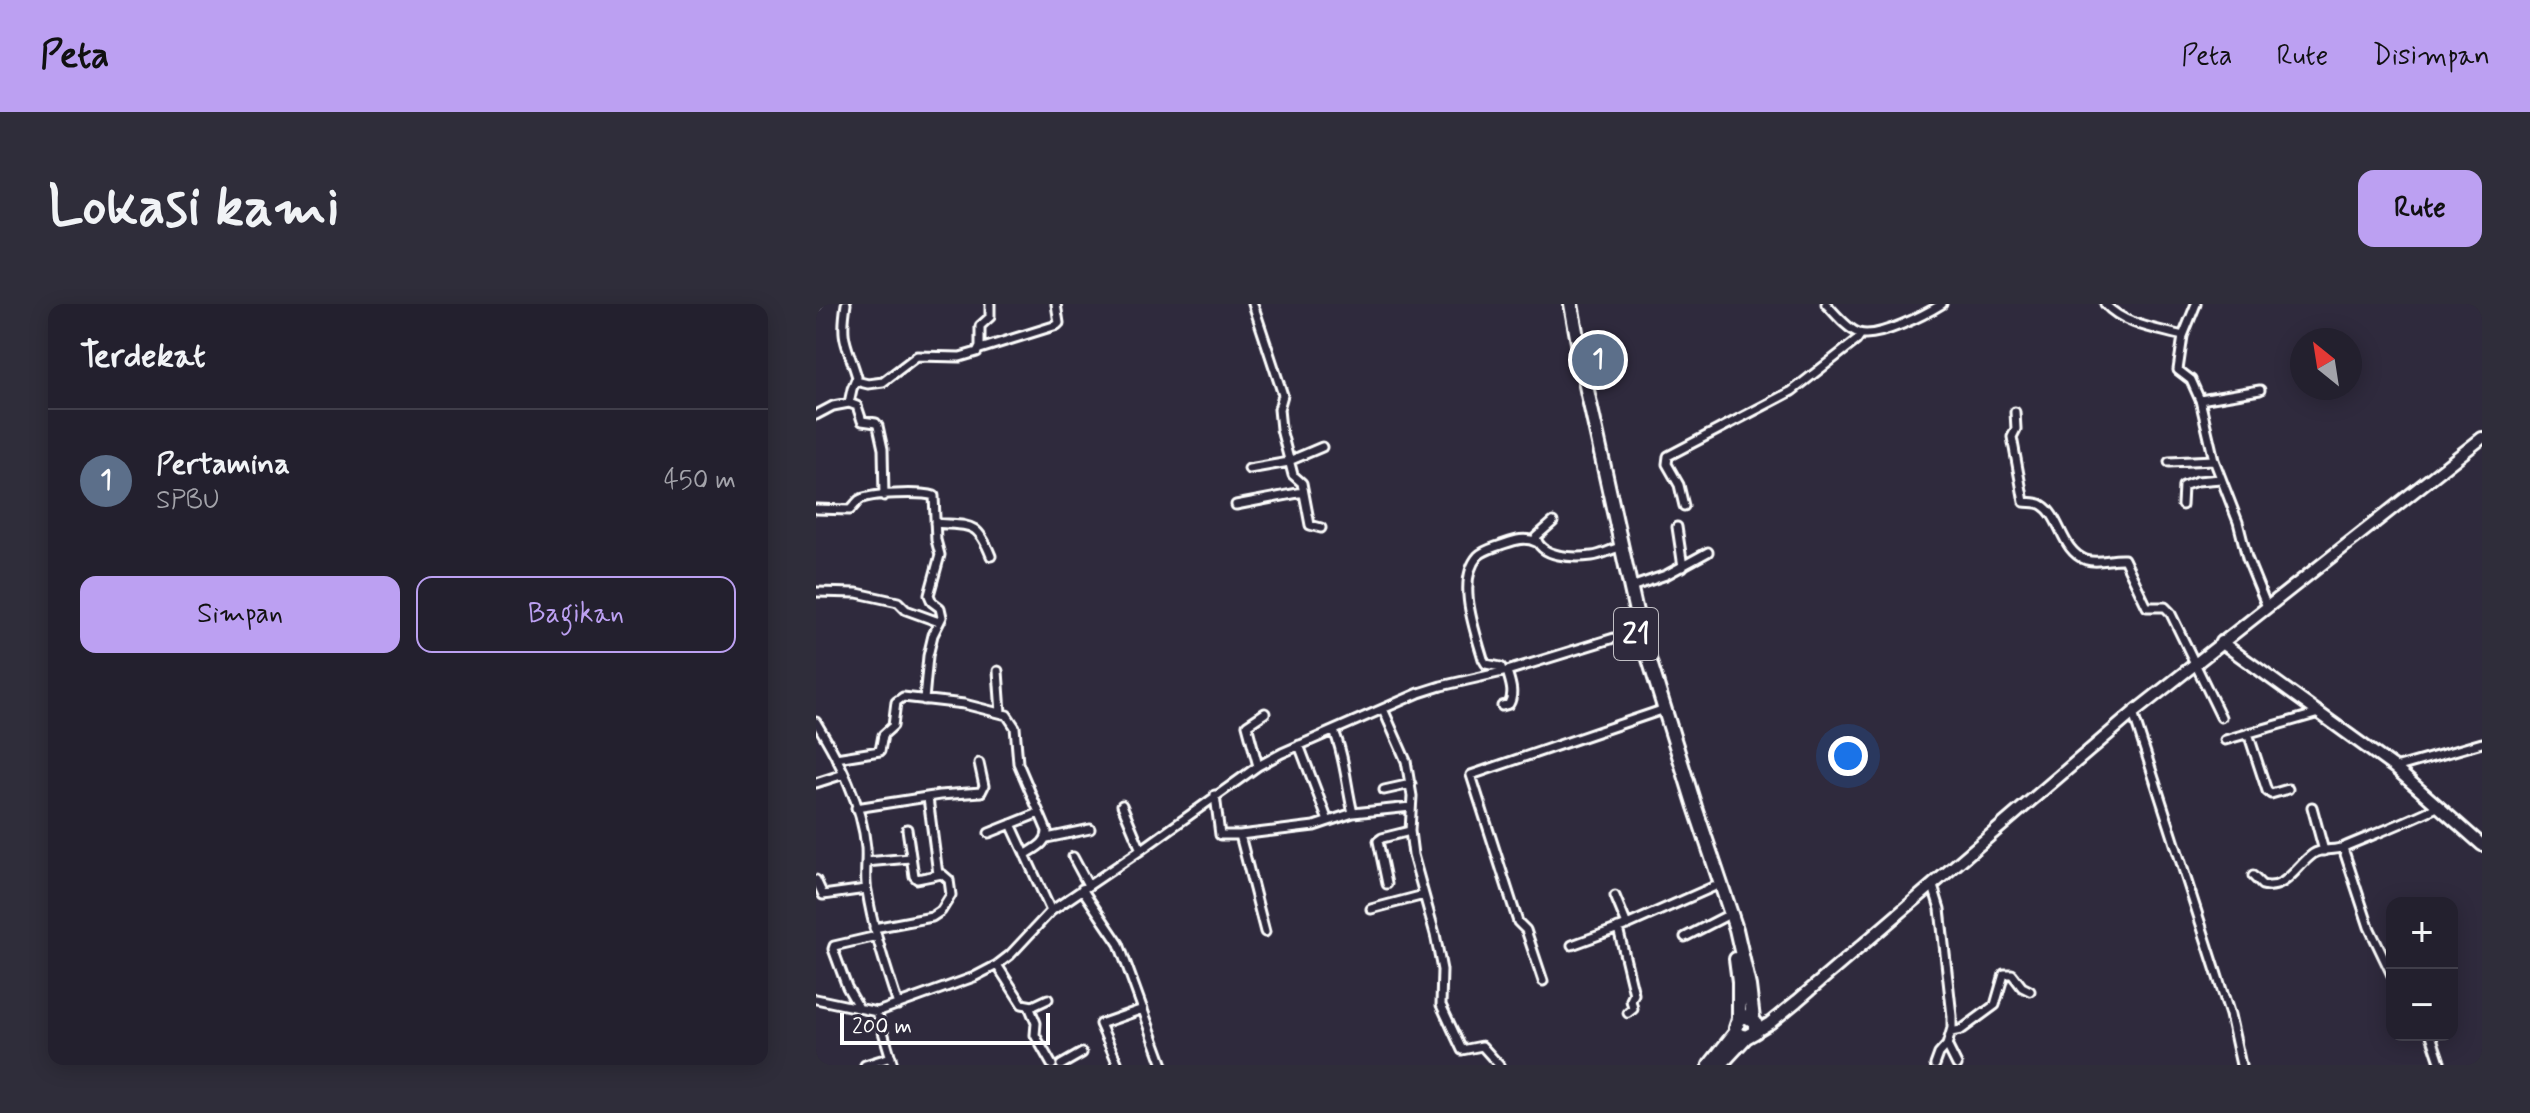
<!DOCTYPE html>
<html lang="id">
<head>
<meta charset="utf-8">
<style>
  :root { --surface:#23202e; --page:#2f2d3a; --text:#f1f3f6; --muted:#a3a3aa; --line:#403e4a; --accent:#bca0f2 }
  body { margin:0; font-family:Mynerve,sans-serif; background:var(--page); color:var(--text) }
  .controls { position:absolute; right:24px; bottom:24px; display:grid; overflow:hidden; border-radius:16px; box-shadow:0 4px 20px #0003 }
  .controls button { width:72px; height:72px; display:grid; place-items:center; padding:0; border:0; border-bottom:2px solid var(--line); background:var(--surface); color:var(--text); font:40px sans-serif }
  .compass { position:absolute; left:1474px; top:24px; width:72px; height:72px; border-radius:50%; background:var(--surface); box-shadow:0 4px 20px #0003; rotate:330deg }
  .scale { position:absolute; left:24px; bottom:20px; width:210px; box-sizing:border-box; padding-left:8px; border:4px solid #fff; border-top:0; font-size:22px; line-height:28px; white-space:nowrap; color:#fff; -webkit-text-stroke:6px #2f2a3d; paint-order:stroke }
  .you { position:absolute; left:1032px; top:452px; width:28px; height:28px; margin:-20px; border:6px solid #fff; border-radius:50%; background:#1a73e8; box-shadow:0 0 0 12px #1a73e833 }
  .badge { display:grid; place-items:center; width:52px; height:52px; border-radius:50%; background:var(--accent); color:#fff; font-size:26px; font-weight:700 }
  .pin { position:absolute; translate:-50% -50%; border:4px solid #fff; box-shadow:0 2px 8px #0006 }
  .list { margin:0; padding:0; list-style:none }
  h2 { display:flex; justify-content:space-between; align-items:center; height:104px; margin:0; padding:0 32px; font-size:34px }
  h2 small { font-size:26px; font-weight:400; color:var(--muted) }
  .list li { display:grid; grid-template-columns:52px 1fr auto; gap:24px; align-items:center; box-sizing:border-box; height:144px; padding:0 32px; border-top:2px solid var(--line) }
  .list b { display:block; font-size:30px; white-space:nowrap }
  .list p { margin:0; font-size:26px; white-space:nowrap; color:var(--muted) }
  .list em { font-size:26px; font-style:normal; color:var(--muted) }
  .actions { display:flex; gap:16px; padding:24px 32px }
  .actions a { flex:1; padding:18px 0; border:2px solid var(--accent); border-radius:16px; text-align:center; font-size:28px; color:var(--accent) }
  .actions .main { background:var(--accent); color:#111 }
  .map { position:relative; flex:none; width:1666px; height:761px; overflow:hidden; border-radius:16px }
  header { display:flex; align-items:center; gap:48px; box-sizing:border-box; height:112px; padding:0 40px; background:var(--accent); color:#111 }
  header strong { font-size:38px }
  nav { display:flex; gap:44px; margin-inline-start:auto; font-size:28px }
  .intro { display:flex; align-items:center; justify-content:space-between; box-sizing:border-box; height:192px; padding:0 48px }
  h1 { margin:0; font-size:56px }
  .button { padding:20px 36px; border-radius:16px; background:var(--accent); color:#111; font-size:28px; font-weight:700 }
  main { display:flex; gap:48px; padding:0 48px }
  aside { flex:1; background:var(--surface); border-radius:16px; box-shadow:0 4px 20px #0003 }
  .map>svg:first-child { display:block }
</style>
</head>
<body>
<header>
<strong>Peta</strong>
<nav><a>Peta</a><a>Rute</a><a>Disimpan</a></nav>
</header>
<div class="intro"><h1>Lokasi kami</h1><a class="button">Rute</a></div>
<main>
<aside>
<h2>Terdekat<small></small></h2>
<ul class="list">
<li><span class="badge" style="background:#5c6f8a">1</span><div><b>Pertamina</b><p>SPBU</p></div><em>450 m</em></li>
</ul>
<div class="actions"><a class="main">Simpan</a><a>Bagikan</a></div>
</aside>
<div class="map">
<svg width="1666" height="761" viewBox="0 0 1666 761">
  <rect width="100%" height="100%" fill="#2f2a3d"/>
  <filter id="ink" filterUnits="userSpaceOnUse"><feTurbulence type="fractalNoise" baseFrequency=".0125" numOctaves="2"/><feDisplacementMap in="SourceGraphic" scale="16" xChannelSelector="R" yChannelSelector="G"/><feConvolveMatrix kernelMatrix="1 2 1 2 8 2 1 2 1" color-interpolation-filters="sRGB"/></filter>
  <g filter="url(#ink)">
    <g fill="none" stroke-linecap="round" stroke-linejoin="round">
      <defs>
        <path id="minor" d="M437,0L467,91L463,105L465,125L477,171L486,179L494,221L505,224
          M1010,0C1019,9 1031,25 1043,29C1062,35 1110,10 1126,0
          M1289,0C1308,21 1341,25 1367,32
          M1380,0L1367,32L1362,66L1375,76L1384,96L1398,156L1422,218L1431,254L1451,303
          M0,1L1,0
          M164,45L241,21L243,19L240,0
          M40,77L52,80L67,78L101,52L144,53L161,48L164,42V22L174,13V0
          M1384,96L1444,86
          M33,99L41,102L46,117L60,119L62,122L67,145L68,192
          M1199,108L1200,125L1196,133L1208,198C1213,199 1221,198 1226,201C1245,212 1245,247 1270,256C1283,260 1295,254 1308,255L1331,303H1349L1354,308L1405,413
          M0,111L17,102L33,99L36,85L41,73C31,39 24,38 30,0
          M473,157L506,143
          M1353,158L1398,156
          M433,165L473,158
          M420,201L487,188
          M1366,201L1367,182L1381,177L1405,175
          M868,202L863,181L851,160L852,152L976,87L1040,37L1045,30
          M0,205L34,206C37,203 40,199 43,196C53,189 106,188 118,192L120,236L124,251L113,291L116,298L124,304L126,313L117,331L112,352L108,396
          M737,218L720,233C724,254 758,254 776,252C785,251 794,246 801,244
          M119,219C155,222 161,217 175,252
          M861,223L867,263
          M815,283L850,271L892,248
          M0,288L41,289L82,298L90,306L123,318
          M182,367L185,409
          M686,368L685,363L670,360L667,355C659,327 640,277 662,252C668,246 677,244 685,241C697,237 708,232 720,238
          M686,402L693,400C699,389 694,378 691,367
          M567,405L590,457L596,492L594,527L597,551L619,630L626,666L625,701L646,746L666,742L683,761
          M1317,409L1414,711L1425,761
          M0,418C23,456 46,499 50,544C51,559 48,573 51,587C57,626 70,663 82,701
          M518,427C529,453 530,481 537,509
          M1432,429L1451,487L1455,490L1472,485
          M1409,436L1503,409
          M483,441L512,517
          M20,454L64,447L67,431L77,422L80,398L87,393L148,400L191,411L199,423L202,459L231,527C231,540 219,544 209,551
          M442,462L431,421L449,409
          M1579,464L1666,439
          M0,479L28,470
          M568,486L595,480
          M399,491L404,531H424
          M112,494L122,570
          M306,501L325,546
          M1496,503L1508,547
          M40,504L124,491L165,488L168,482L163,459
          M195,520L235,607
          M173,529L223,509
          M231,534L274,525
          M1527,544L1553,623L1576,671
          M257,553L272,581
          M50,558L94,554
          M1437,572L1446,581C1469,588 1481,561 1497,550C1506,544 1518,547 1528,543C1559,530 1590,518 1621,503
          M0,576L7,591L50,585
          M571,580L562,537L566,534L594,527
          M1117,582L1124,605L1136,712V724L1131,741L1141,761
          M266,585L303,640L347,761
          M799,592L811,621
          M555,605L608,591
          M58,624L116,613L125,607L135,591L133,576L126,570L101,575L98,572L91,525
          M802,624L818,690L815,696L817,705L812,709
          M449,628L424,531L498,522L537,509L595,503
          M869,633L908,613
          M756,641L811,621L897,583
          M181,661L206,700L217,702L232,695
          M727,677L710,626L702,618L655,471L843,407
          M0,695L61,708L77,761
          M213,702L220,719L219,731L236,761
          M43,704L31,683L17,645L18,642L61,632
          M61,708L158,673L181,661L194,651L235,607L325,546L442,462L466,449L603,389L625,382L691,367L824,326
          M1135,728L1145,726L1179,701L1188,670H1196L1206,683L1214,687
          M1615,731L1625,761
          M49,761L75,753
          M245,761L266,749
          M299,761L301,758L284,720L327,705
          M1119,761L1123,750L1131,741"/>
        <path id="secondary" d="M1405,338L1579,464L1666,541
          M939,728L954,719L981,697L1317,409L1666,134"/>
        <path id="trunk" d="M755,0L769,77L824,326L879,503L920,625L933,682L937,715
          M920,655L923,678V715
          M894,761L921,727
          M904,761L930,733L939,728V718L930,712L923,715L920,724L922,730L930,733"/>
      </defs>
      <use href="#minor" stroke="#fff" stroke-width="13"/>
      <use href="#secondary" stroke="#fff" stroke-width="16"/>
      <use href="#trunk" stroke="#fff" stroke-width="18"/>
      <use href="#minor" stroke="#2f2a3d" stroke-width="7"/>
      <use href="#secondary" stroke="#2f2a3d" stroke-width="10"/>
      <use href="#trunk" stroke="#2f2a3d" stroke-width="12"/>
    </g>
  </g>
  <g text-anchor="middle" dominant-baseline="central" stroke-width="6" stroke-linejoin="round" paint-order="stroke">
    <rect fill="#2f2a3d" stroke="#c1bfc5" stroke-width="2" x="798" y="304" width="44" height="52" rx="6"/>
    <g font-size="30" font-weight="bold" fill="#fff">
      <text x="820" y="330">21</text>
    </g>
  </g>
</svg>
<div class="controls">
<button>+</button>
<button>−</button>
</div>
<svg class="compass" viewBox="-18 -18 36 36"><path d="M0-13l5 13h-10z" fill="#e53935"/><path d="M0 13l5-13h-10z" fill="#a3a3aa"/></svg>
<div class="scale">200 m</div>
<div class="you"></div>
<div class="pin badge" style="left:782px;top:56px;background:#5c6f8a">1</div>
</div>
</main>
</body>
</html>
